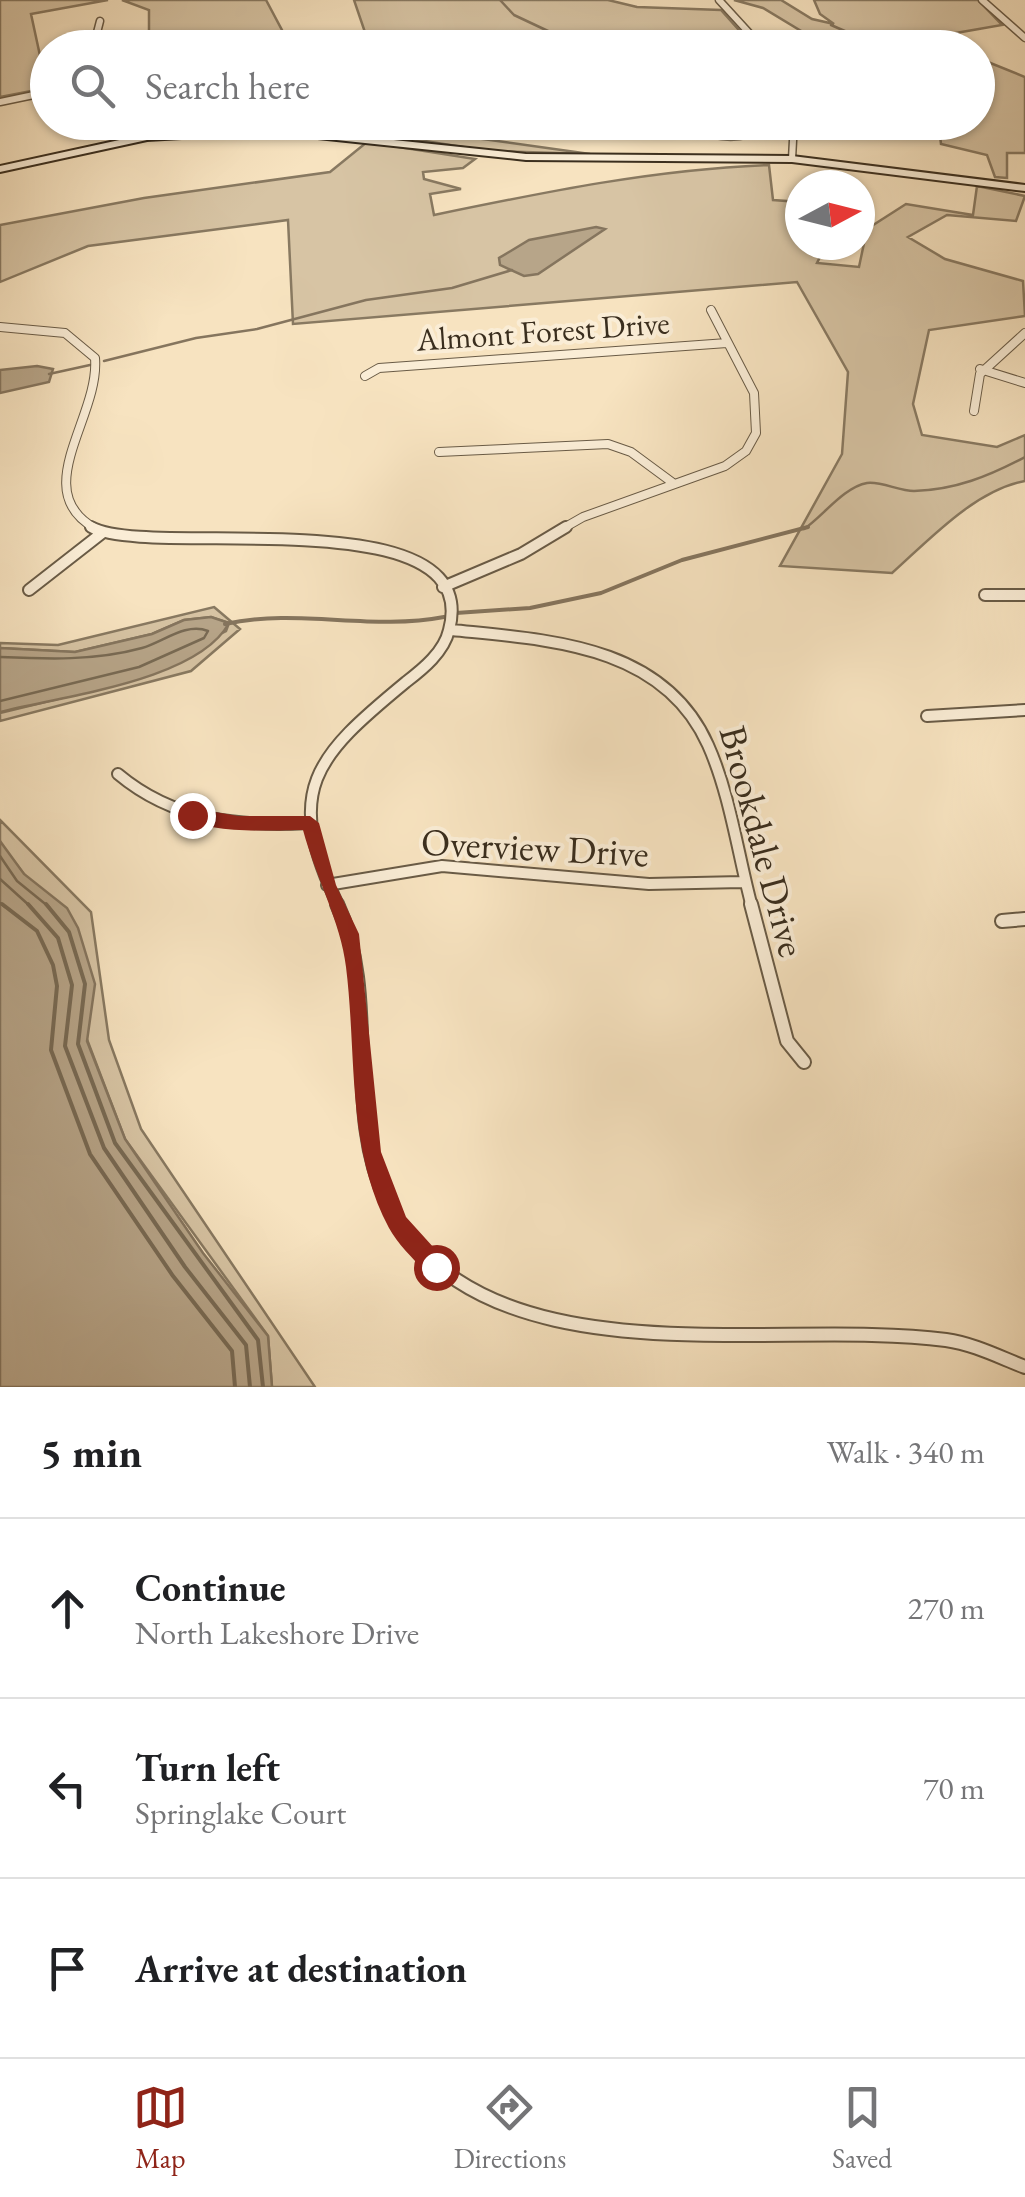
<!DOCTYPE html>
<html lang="en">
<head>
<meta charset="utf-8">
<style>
  :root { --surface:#fff; --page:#f6f6f6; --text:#202124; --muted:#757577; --line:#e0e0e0; --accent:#8f2418 }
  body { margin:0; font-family:"EB Garamond",serif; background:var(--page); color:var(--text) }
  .compass { position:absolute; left:785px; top:170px; width:90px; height:90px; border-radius:50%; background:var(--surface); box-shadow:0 2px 8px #0004; rotate:83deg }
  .stop { position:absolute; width:30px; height:30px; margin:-22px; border:8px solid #8f2418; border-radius:50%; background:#fff }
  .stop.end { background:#8f2418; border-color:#fff; box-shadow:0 2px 10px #0008 }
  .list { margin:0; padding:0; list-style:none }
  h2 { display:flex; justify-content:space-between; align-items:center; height:130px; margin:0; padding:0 40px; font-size:42px }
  h2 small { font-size:32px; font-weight:400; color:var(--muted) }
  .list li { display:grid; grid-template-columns:65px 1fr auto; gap:30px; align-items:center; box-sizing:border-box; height:180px; padding:0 40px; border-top:2px solid var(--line) }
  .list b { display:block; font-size:38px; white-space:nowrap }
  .list p { margin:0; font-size:32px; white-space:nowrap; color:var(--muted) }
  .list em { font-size:32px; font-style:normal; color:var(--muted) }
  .icon { flex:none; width:55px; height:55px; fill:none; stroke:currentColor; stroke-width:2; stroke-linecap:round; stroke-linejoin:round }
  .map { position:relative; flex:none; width:1025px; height:1387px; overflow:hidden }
  .search { position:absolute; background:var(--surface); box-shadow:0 2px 8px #0004; left:30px; right:30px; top:30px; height:110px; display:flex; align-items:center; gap:25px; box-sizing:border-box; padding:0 35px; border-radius:55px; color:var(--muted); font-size:38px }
  .sheet { height:670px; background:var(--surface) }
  nav { display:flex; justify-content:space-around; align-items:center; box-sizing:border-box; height:140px; border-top:2px solid var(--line); background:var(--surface); font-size:28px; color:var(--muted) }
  nav a { display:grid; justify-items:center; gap:5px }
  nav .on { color:var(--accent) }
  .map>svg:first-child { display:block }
</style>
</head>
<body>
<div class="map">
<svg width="1025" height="1387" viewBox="0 0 1025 1387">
  <rect width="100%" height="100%" fill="#f7e3c0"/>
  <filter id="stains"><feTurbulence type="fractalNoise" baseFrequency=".002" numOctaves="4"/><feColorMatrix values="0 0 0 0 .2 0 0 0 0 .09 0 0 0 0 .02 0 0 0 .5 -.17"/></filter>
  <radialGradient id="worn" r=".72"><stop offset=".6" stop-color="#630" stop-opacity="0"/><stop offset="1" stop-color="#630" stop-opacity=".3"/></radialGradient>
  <path fill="#d7c4a4" stroke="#887961" stroke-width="2.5" d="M0,0H108L31,14L47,88L0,97Z
    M122,0H266L290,45L304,47H166V41L149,32V10Z
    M354,0H608L637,7L721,10L754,47H370Z
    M734,0H781L812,19L834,24L820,14L814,0H978L1002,25L956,33L943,44L950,47H780L771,41L801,31L763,8Z
    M978,58L1025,77V153H1007V178L995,177L987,155L941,144L939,127L914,123L978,122V86H981Z
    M167,123H421L425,131L590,154L488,151L406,138Z
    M683,123H772C750,148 705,143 683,123Z
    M367,142L475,159L463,168L423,172L424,179L461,189L430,194L434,215C545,192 656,169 769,165L773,200L800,202V245H826L817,263L859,267L867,229L906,204L973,215L977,186L1025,196L1016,221L947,215L908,237L945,259L1023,281L1025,316L929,330L913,404L922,435L997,447L1025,435V481C975,490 929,540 892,573L780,566L842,454L848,372L797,282L293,324L288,220L88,246L0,282V225L144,198L330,172Z
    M214,607L240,629L191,671L0,721V713L119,684L226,631L229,623L211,617L184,620L152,634L75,652L0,648V643L58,645Z
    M0,820L91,912L109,1040L141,1129L315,1387H272L268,1336L125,1139L24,874L0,843Z"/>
  <path fill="#b7a589" stroke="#85755e" stroke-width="2.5" d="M596,227L605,229L538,274L524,276L500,265L499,258L529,240Z
    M37,366L53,369L49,382L0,393V370Z
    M211,617L229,623C198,681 61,696 0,712V648L75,652L152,634L184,620Z
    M0,841L24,874L67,908L78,928L95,984L87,1041L125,1139L203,1253L268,1336L272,1387H0Z"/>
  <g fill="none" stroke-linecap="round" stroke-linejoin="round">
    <path stroke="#786a54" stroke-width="2.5" d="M0,657C47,659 95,661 142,648C163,642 186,622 208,631L204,638L139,667L0,701
      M0,856L17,881L49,907
      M0,879L31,907
      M0,903L5,907"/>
    <path stroke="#786a54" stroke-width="4" d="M2,904L37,931L53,965L57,986L51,1050L90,1154L173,1276L232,1351L235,1387
      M28,904L58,938L72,985L65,1046L104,1148L185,1267L246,1345L250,1387
      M46,904L69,932L85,984L78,1044L115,1143L258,1340L263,1387"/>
    <path stroke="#85755e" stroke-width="2.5" d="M500,0L514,15L565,39
      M831,25L884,48
      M104,361L196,338L257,329L366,300L452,288L512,270
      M49,374L90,365
      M804,529C823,516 844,487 867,483C881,481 899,491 914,491C955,490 989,476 1025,457"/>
    <path stroke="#85755e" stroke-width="4" d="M456,613L530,608L601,593L682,560L808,527
      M225,624C298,608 371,631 444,617"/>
    <defs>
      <path id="street-far3" d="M719,0L763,48
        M982,0L1025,38
        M93,48L100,21
        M0,102L48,92
        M152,122L159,136
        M792,159L794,122"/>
      <path id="street-far2" d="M0,327L65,333L95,358C100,418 27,491 96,529
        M980,369L1025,383
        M365,376L379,368L727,343
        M974,411L980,374L1025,333
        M439,452L608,444L631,452L673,483
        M562,529L583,517L725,466L746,451L756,433L754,393L711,310"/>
      <path id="street-far1" d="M91,527C150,560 485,495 449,630C444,652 423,669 406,682C315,757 282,790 339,907
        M443,587L521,554L566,527
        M29,590L102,533
        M985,595H1025
        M452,630C548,640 663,644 708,745C730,794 738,855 752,907
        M927,716L1025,710
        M118,774C174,821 240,827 310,823
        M327,885L442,866L649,884L742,882"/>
      <path id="street" d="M337,904C381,998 342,1109 387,1202C481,1387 775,1317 946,1340C974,1344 999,1357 1025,1367
        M751,904L787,1041L804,1062
        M1002,921L1025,919"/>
      <path id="secondary" d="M270,127L526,154L792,156L1025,185V191L792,162L526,160L270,133L147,140L0,172V166L147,134Z"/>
    </defs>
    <use href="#street-far3" stroke="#695b46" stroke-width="9"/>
    <use href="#street-far2" stroke="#695b46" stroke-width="10"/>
    <use href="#street-far1" stroke="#695b46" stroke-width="14"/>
    <use href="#street" stroke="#695b46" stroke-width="16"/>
    <use href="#secondary" stroke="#3a2e1e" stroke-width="4"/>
    <use href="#street-far3" stroke="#faedd6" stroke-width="6"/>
    <use href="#street-far2" stroke="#faedd6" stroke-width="8"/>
    <use href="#street-far1" stroke="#faedd6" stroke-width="10"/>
    <use href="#street" stroke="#faedd6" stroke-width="12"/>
    <use href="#secondary" fill="#faedd6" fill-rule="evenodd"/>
  </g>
  <path fill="#8f2418" d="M192,808L238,816H310L319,823L336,885L359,934L381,1152L406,1217L444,1259V1275H428C415,1260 398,1245 389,1228C346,1147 357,1055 346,967C341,923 315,875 303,830C274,830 203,835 183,815Z"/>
  <g text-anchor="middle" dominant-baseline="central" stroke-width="8" stroke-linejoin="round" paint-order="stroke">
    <g font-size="32" fill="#3a2e1e" stroke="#faedd6">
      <text transform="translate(543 331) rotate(-4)">Almont Forest Drive</text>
    </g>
    <g font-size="38" fill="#3a2e1e" stroke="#faedd6">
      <text transform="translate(763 841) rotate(75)">Brookdale Drive</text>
      <text transform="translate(535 847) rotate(3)">Overview Drive</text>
    </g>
  </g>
  <rect width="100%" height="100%" filter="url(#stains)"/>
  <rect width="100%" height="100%" fill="url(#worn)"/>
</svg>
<svg class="compass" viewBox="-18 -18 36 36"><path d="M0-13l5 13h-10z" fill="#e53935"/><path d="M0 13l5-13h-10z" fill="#757577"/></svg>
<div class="stop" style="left:436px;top:1267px"></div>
<div class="stop end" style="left:192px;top:815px"></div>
<div class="search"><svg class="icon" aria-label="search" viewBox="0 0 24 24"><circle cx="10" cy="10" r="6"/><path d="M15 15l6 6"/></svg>Search here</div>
</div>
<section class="sheet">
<h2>5 min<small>Walk · 340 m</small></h2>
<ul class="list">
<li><svg class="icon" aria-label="ahead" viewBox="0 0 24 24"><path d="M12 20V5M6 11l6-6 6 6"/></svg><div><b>Continue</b><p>North Lakeshore Drive</p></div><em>270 m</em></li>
<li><svg class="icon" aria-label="left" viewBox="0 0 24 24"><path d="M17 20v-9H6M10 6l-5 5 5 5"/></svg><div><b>Turn left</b><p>Springlake Court</p></div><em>70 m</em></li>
<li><svg class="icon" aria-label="arrive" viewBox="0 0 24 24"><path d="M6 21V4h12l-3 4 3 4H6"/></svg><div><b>Arrive at destination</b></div></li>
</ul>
</section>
<nav>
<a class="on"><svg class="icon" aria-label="map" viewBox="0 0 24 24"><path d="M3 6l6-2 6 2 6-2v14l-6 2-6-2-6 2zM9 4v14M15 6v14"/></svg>Map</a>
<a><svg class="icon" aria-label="directions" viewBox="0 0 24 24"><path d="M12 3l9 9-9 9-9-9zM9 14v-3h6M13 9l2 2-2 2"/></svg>Directions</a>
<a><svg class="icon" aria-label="saved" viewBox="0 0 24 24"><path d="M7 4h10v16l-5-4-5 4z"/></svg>Saved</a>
</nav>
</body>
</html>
